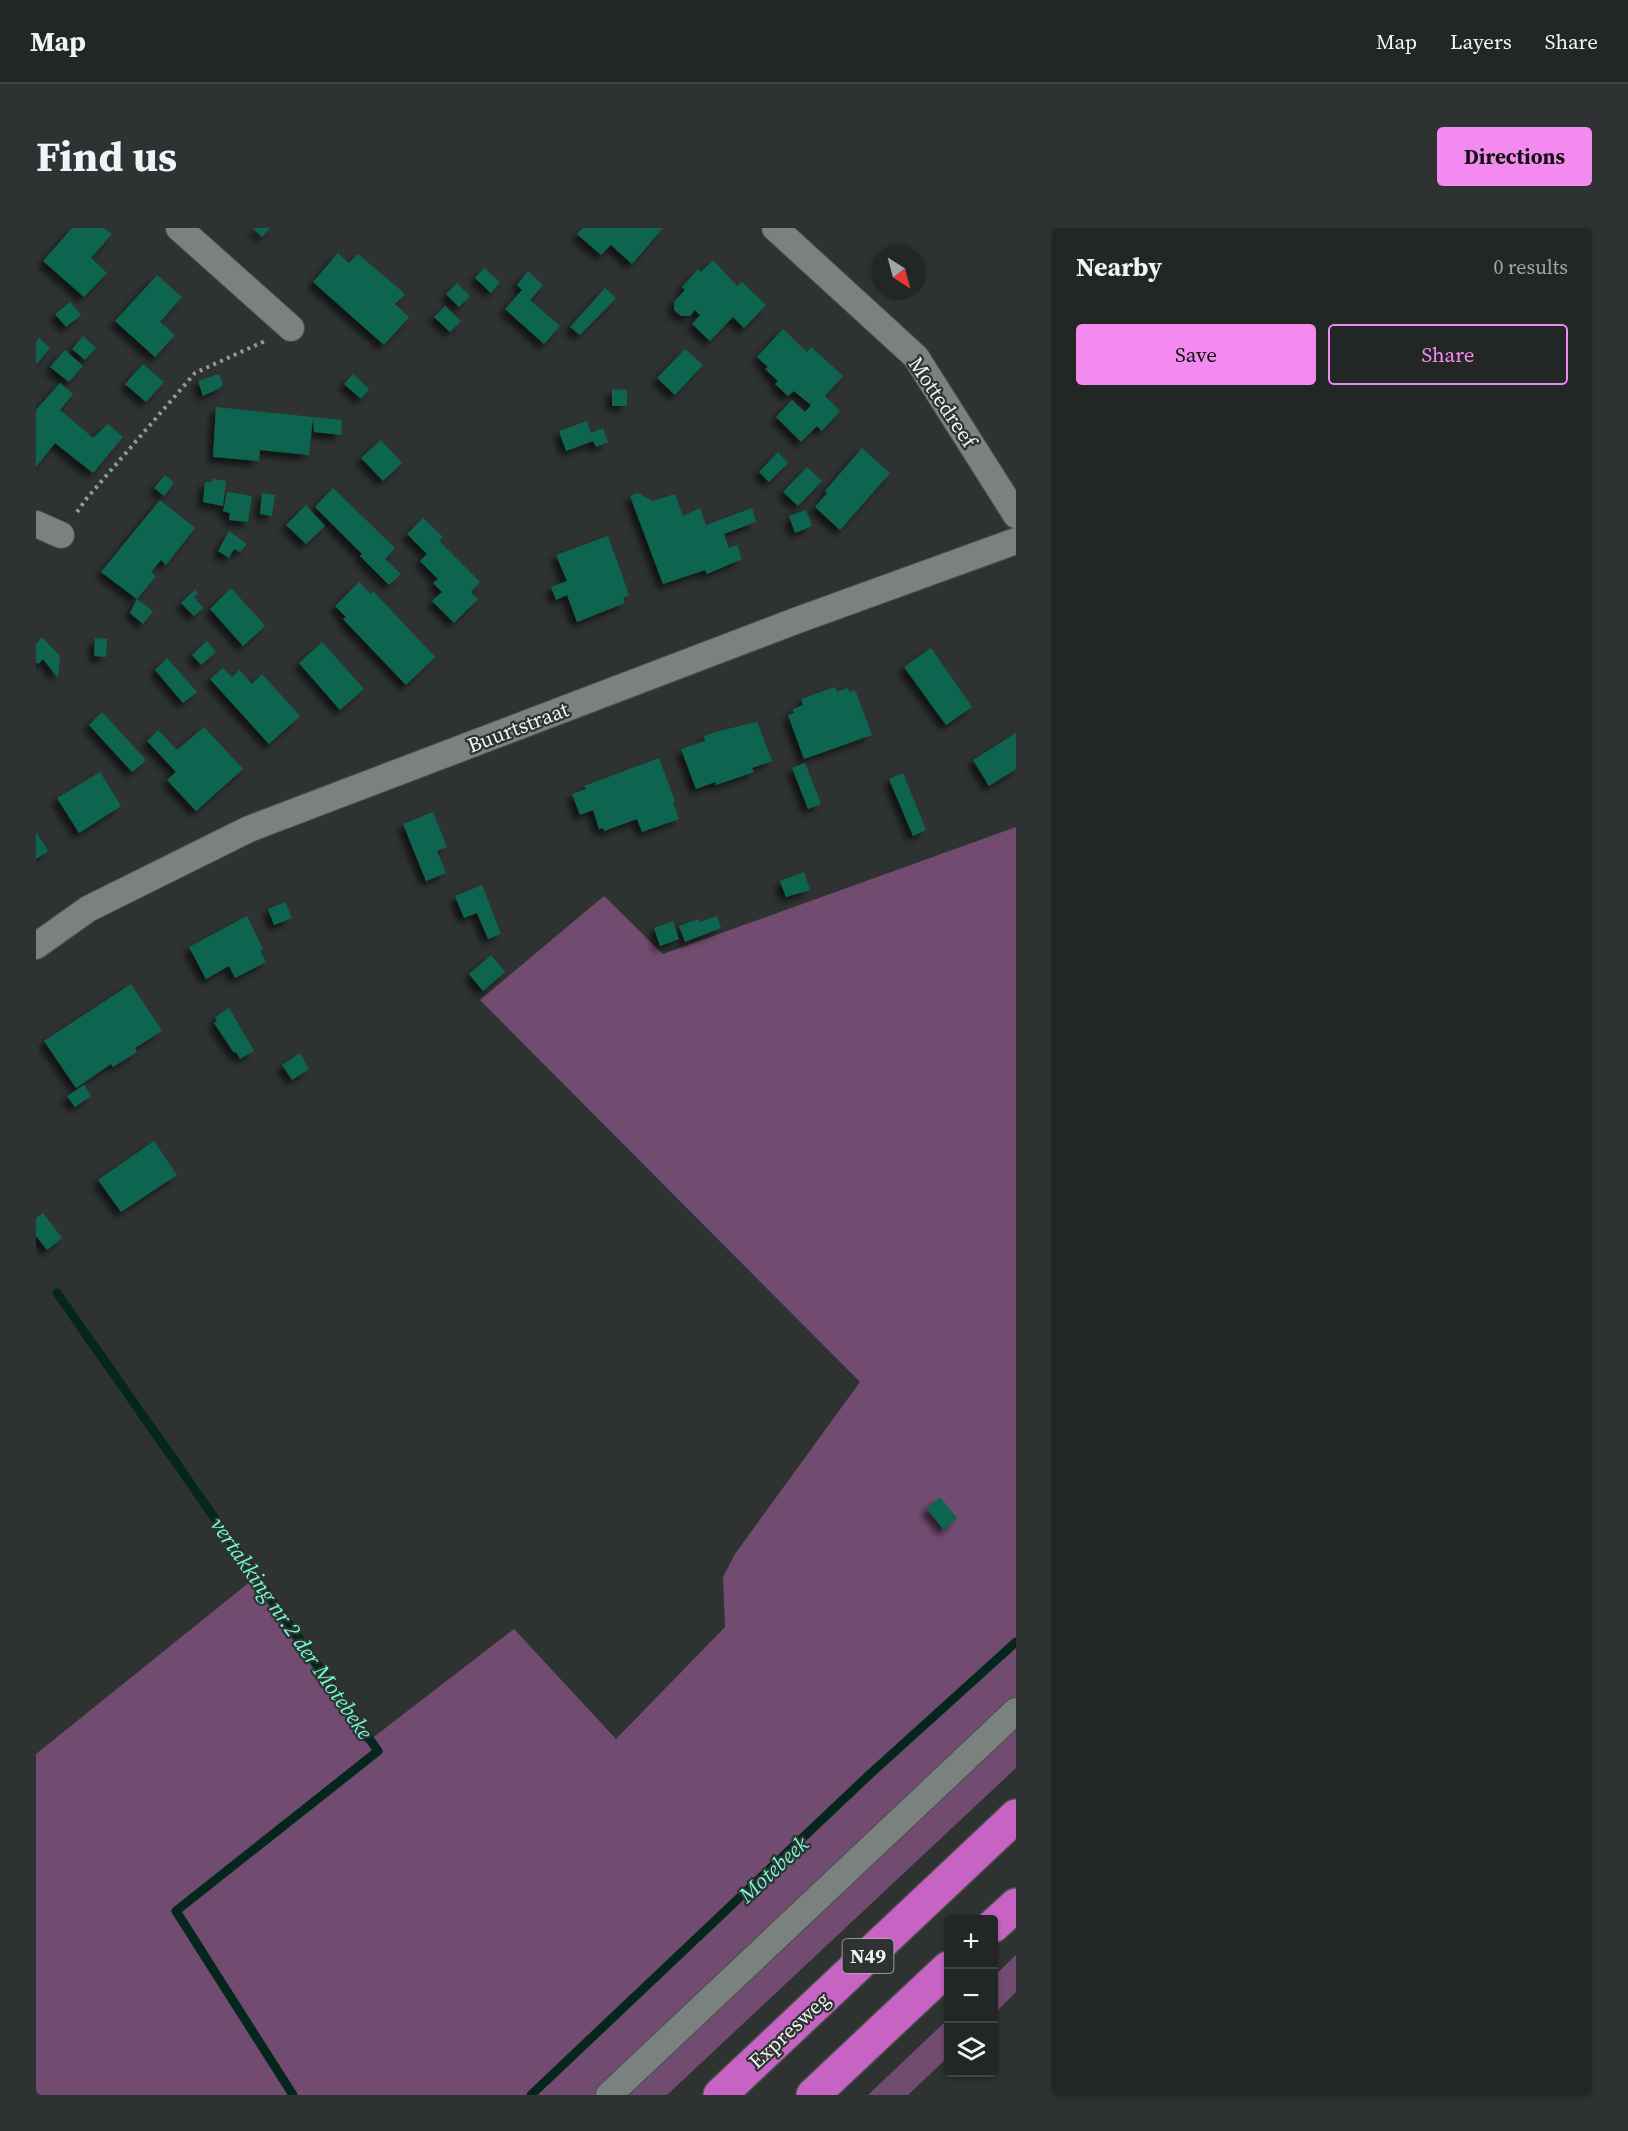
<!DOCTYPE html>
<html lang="en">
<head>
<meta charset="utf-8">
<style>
  :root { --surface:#222625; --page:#2e3232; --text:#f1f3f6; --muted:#a2a5a7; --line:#3f4342; --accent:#f489f0 }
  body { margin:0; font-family:"Source Serif 4",serif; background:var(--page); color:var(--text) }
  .controls { position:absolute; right:18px; bottom:18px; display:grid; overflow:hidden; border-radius:6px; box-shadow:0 2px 4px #0004 }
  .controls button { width:54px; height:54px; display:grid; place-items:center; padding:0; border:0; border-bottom:2px solid var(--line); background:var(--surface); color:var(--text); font:30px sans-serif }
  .compass { position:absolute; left:836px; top:18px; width:54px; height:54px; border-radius:50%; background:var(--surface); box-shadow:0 2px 4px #0004; rotate:144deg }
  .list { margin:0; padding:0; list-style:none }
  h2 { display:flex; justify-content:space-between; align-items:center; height:78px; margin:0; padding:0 24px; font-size:26px }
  h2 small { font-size:20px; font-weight:400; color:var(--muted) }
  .actions { display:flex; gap:12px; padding:18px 24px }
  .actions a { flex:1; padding:14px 0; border:2px solid var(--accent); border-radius:6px; text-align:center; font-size:21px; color:var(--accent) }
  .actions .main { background:var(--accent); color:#111 }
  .icon { flex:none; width:33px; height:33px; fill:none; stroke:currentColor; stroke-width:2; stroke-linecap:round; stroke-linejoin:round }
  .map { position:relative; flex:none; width:980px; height:1867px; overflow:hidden; border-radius:6px }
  header { display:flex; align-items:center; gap:36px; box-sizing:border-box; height:84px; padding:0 30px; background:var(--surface); border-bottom:2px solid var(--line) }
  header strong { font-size:28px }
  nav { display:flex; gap:33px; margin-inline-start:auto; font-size:21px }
  .intro { display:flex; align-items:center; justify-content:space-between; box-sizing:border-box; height:144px; padding:0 36px }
  h1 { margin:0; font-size:42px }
  .button { padding:15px 27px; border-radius:6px; background:var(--accent); color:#111; font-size:21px; font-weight:700 }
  main { display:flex; gap:36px; padding:0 36px }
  aside { flex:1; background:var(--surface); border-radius:6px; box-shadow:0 2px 4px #0004 }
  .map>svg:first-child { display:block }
</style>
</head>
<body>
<header>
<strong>Map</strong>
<nav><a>Map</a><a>Layers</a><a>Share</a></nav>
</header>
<div class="intro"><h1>Find us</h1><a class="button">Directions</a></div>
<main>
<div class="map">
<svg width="980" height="1867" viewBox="0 0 980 1867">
  <defs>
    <filter id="shadow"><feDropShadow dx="-5.5" dy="5.5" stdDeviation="3" flood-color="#0009"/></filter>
  </defs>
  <rect width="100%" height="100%" fill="#2e3331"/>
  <path fill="#724b70" d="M980,599V1540L631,1867H0V1526L215,1353L330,1515L478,1401L580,1511L689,1399L687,1349L699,1326L824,1154L444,772L568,668L627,726Z
    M980,1727V1764L958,1786V1748Z
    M912,1791V1829L872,1867H832Z"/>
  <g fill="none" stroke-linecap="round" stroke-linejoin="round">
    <path stroke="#05261d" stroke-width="9" d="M21,1065L342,1523L140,1683L257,1867
      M495,1867L833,1547L980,1414"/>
  </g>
  <path fill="#0e6550" filter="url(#shadow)" d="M36,0H68L76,6L55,30L71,45L48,69L7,33Z
    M217,0H234L226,9Z
    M547,0H627L596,36L575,17L565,27L541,6Z
    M302,25L313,35L322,26L369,66L359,76L373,89L348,117L277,54Z
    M677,32L701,58L706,54L730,77L708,100L697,89L674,113L656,96L664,87L659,82L654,88H645L638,82V74L649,62L646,59L662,41L665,44Z
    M448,40L464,54L455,65L439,50Z
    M492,43L507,57L494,72L524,98L508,116L469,81L486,62L481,57Z
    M121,47L146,69L124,94L139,107L119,129L79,93Z
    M421,55L434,68L423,79L410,66Z
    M569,60L580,70L544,107L534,99Z
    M34,74L45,87L30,99L19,86Z
    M409,78L425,93L414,104L398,89Z
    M747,101L771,124L775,119L807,148L789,168L804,183L786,203L781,198L765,214L740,189L756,172L769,184L775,177L758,163L752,168L739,156L742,153L729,141L732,139L721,129Z
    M47,108L60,120L49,132L36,121Z
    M3,110L14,120L0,137V114Z
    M649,121L667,137L639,167L621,150Z
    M29,122L47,138L33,154L14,139Z
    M107,136L128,154L110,174L89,156Z
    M183,146L187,156L184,160L167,168L162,153Z
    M317,146L333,161L325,171L308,156Z
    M24,155L37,166L24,182L57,210L72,196L87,209L57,245L19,215L0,239V182Z
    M576,161L591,162V178H576Z
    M180,179L306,192L305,207L278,204L277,189L273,227L224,222L223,233L177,229Z
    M551,193L555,205L567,200L572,214L560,219L557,213L530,223L523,203Z
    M345,212L366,235L347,253L325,230Z
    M826,220L854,245L804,302L779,279L791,265L789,263Z
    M742,224L752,235L733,254L723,244Z
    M771,239L786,253L762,278L747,264Z
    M129,247L138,255L128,268L118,260Z
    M176,251L190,253L187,278L167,274L169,254H176Z
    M297,260L359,320L349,331L365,346L353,357L324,328L326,326L279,279Z
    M191,264L216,268L212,294L193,292L194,285L187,283Z
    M226,265L239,267L236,288L224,286Z
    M602,265L616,273L639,266L647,288L664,280L670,297L716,280L720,294L688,306L693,320L701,317L706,331L671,346L669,342L627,356L594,268Z
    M124,272L159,300L130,337L125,332L115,344L120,348L101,371L65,344Z
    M270,277L289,298L270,316L250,297Z
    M770,282L776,298L759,305L753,288Z
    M387,290L407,309L403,313L444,354L435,364L442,371L418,395L396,373L406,364L397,355L402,351L384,333L391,326L371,306Z
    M193,303L211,316L204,324L198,321L193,330L182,323Z
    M572,308L593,367L587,370L589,375L541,394L531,367L520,372L515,359L531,353L520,327Z
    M323,354L335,366L338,364L399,429L370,457L307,391L310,389L299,378Z
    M195,360L229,398L207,418L174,381Z
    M159,362L162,366L158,369L167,380L158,388L145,375Z
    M101,371L117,383L107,396L94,385Z
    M6,409L24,428L22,450L7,431L2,436L0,434V416Z
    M59,410L71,411L70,429L58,428Z
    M171,413L180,424L165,437L156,427Z
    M286,414L328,461L304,482L263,435Z
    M895,420L936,479L910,497L868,439Z
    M131,430L161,464L147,475L119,442Z
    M187,440L196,449L203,442L216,456L226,446L264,488L233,516L174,451Z
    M799,459L801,464L812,460L813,464L819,462L836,507L768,531L752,487L758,485L757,481L767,477L765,471Z
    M66,484L110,532L96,544L53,497Z
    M721,494L736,533L716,540L718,544L680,557L679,554L660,561L645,521L669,513L668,508L683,503Z
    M168,499L207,541L160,583L131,552L140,544L111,513L122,502L141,522Z
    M980,505V541L953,558L937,532Z
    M623,530L639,573L637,574L643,591L606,604L601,591L568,603L567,600L563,601L557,582L544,587L536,566L550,561L548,558Z
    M769,535L785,576L772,581L756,540Z
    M64,544L85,578L43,605L21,570Z
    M867,545L890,602L877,608L853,551Z
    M397,584L411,619L401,623L410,645L390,653L367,596Z
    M0,604L12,623L0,631Z
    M768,644L774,662L750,669L744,653Z
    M446,657L465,706L452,711L441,685L428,690L419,668Z
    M249,674L256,690L238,697L232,681Z
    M211,688L227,721L224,723L230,734L199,750L193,738L170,751L153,719Z
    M681,688L685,700L649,714L643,698L663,691L664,694Z
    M637,693L643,711L624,718L618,700Z
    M455,727L469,744L447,763L433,746Z
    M95,756L126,803L99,820L101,824L77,839L75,836L40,860L8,813Z
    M193,780L218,823L204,831L200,824L198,825L178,795L181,793L179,789Z
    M264,825L273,841L256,852L246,837Z
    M48,857L55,868L39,879L31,868Z
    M118,913L141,947L85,984L62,952Z
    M7,985L26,1010L11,1022L0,1008V990Z
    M904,1269L921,1290L908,1302L891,1281Z"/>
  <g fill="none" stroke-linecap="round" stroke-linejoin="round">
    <defs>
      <path id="street" d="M143,0L255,100
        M739,0L880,129L980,287
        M0,296L25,307
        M0,718L52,681L213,601L762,392L980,313
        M573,1867L980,1483"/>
      <path id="highway" d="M957,1698L980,1677
        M684,1867L980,1588
        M777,1867L912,1740"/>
    </defs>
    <use href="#street" stroke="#4a4f4d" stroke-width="28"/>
    <use href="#highway" stroke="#4a4f4d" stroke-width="36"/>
    <path stroke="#959a98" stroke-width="4" stroke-dasharray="3 4.5" stroke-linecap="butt" d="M41,284L51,270L159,145L229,113"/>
    <use href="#street" stroke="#7b817f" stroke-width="26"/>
    <use href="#highway" stroke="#c763c3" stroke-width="33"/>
  </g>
  <g text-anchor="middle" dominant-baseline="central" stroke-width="4.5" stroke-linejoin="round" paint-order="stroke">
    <rect fill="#2e3331" stroke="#b5b9b8" stroke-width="1.5" x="806.5" y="1711" width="51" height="34" rx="4.5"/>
    <g font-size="20" font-weight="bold" fill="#eff3f2">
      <text x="832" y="1728">N49</text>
    </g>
    <g font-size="21" fill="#eff3f2" stroke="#2e3331">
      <text transform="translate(907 174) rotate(56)">Mottedreef</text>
      <text transform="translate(482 499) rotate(-21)">Buurtstraat</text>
      <text transform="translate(753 1802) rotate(-43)">Expresweg</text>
    </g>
    <g font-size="22" font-style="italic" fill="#72fcd3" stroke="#2e3331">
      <text transform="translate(256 1400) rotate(55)">vertakking nr.2 der Motebeke</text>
      <text transform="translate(737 1641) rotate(-43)">Motebeek</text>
    </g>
  </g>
</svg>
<div class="controls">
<button>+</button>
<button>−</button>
<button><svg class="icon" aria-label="layers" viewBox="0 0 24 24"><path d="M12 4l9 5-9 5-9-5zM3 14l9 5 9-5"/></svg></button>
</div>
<svg class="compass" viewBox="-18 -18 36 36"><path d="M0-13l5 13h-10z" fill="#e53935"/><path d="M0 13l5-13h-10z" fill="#a2a5a7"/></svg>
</div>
<aside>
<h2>Nearby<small>0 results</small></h2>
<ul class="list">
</ul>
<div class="actions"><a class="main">Save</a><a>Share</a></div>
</aside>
</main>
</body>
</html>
